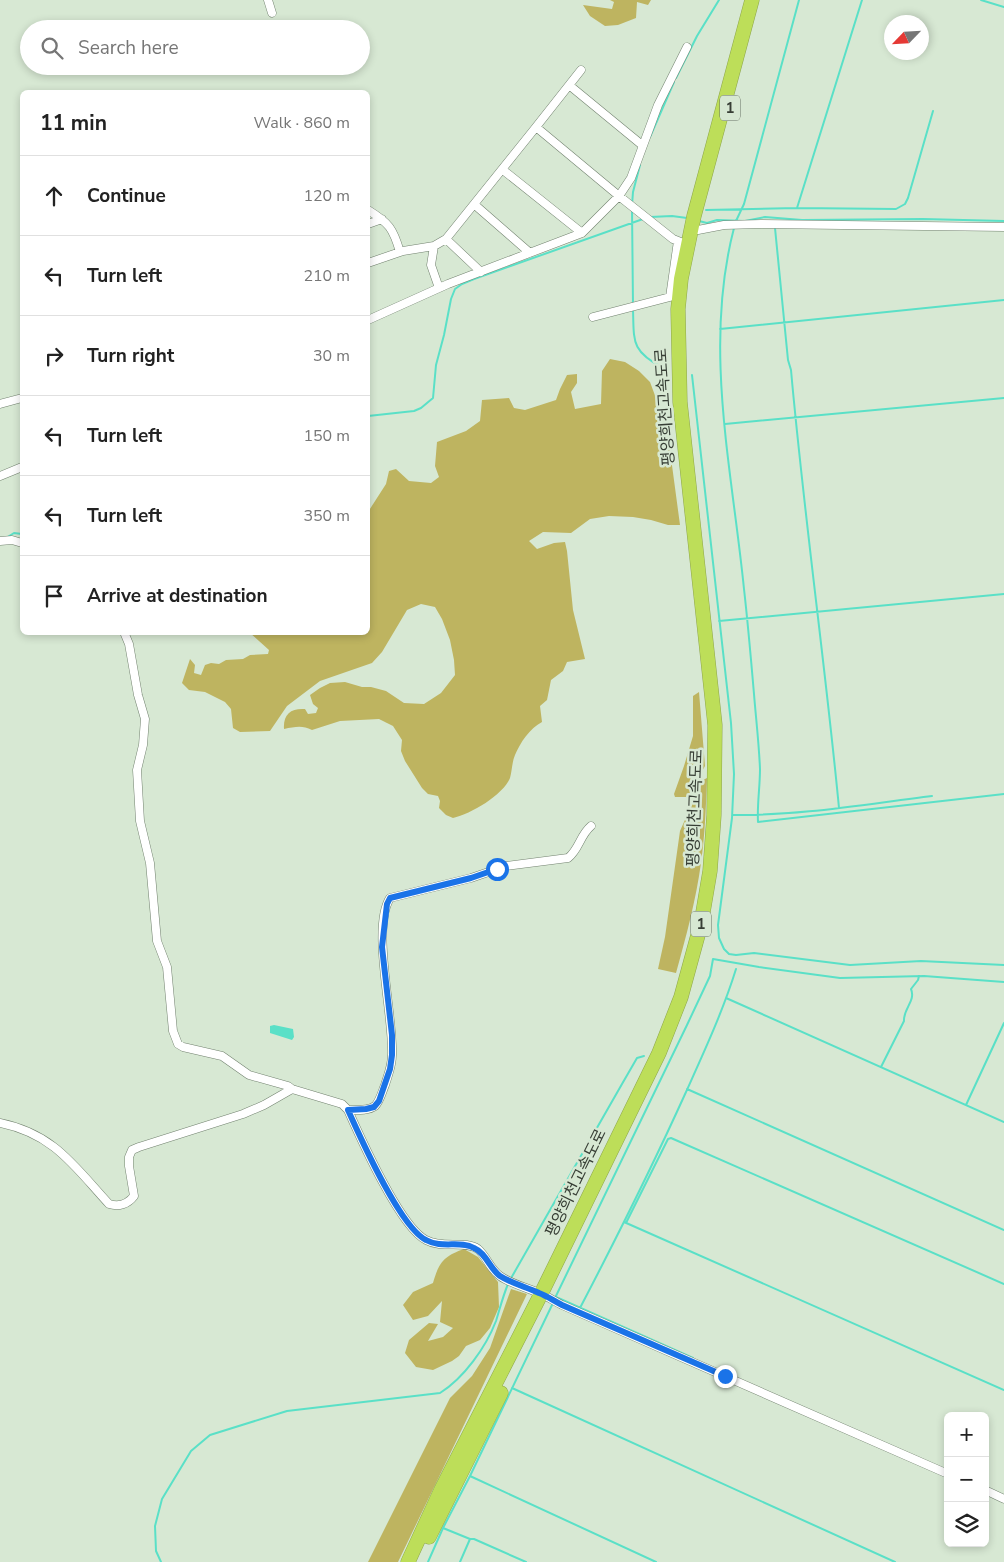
<!DOCTYPE html>
<html lang="en">
<head>
<meta charset="utf-8">
<style>
  :root { --surface:#fff; --page:#f2f2f2; --text:#222; --muted:#767676; --line:#e0e0e0 }
  body { margin:0; font-family:"Nunito Sans","Noto Sans KR",sans-serif; background:var(--page); color:var(--text) }
  .controls { position:absolute; right:15px; bottom:15px; display:grid; overflow:hidden; border-radius:8px; box-shadow:0 2px 8px #0003 }
  .controls button { width:45px; height:45px; display:grid; place-items:center; padding:0; border:0; border-bottom:1px solid var(--line); background:var(--surface); color:var(--text); font:25px sans-serif }
  .compass { position:absolute; left:884px; top:15px; width:45px; height:45px; border-radius:50%; background:var(--surface); box-shadow:0 2px 8px #0003; rotate:245deg }
  .stop { position:absolute; width:15px; height:15px; margin:-11px; border:4px solid #1a73e8; border-radius:50%; background:#fff }
  .stop.end { background:#1a73e8; border-color:#fff; box-shadow:0 1px 5px #0008 }
  .list { margin:0; padding:0; list-style:none }
  h2 { display:flex; justify-content:space-between; align-items:center; height:65px; margin:0; padding:0 20px; font-size:21px }
  h2 small { font-size:16px; font-weight:400; color:var(--muted) }
  .list li { display:grid; grid-template-columns:32px 1fr auto; gap:15px; align-items:center; box-sizing:border-box; height:80px; padding:0 20px; border-top:1px solid var(--line) }
  .list b { display:block; font-size:19px; white-space:nowrap }
  .list em { font-size:16px; font-style:normal; color:var(--muted) }
  .icon { flex:none; width:28px; height:28px; fill:none; stroke:currentColor; stroke-width:2; stroke-linecap:round; stroke-linejoin:round }
  .map { position:relative; flex:none; width:1004px; height:1562px; overflow:hidden }
  .search { position:absolute; background:var(--surface); box-shadow:0 2px 8px #0003; left:20px; top:20px; width:350px; height:55px; display:flex; align-items:center; gap:12px; box-sizing:border-box; padding:0 18px; border-radius:28px; color:var(--muted); font-size:19px }
  .panel { position:absolute; background:var(--surface); box-shadow:0 2px 8px #0003; left:20px; top:90px; width:350px; height:545px; border-radius:8px }
  .map>svg:first-child { display:block }
</style>
</head>
<body>
<div class="map">
<svg width="1004" height="1562" viewBox="0 0 1004 1562">
  <rect width="100%" height="100%" fill="#d7e8d3"/>
  <path fill="#beb460" d="M610,0H651L648,5L637,2L636,18L618,25L605,26L590,16L583,5L612,9L614,2Z
    M610,359L625,362L639,371L650,382L667,428L680,525H668L651,520L633,517L609,516L590,519L571,533L543,532L529,541L537,549L554,543L565,542L567,551L573,610L585,659L567,662L563,671L551,680L547,700L540,706L542,722C530,728 520,743 515,755C512,762 512,771 510,778C503,795 471,814 453,818L446,815L439,808L440,801L438,796L428,794L422,788L405,761L401,751L402,740L393,726L379,719L340,721L312,730C302,725 295,727 284,729C283,714 291,708 305,709L308,714L316,713L318,708L313,704L310,695L320,688L330,683L345,682L362,687H371L386,691L404,703L424,704L441,693L455,675L454,660L450,640L442,619L435,607L421,604L407,610L382,652L372,663L320,681L287,706L270,731L240,732L233,728L231,709L225,702L205,692L189,690L182,683L190,659L195,665L194,673L201,675L205,665L211,663L219,664L226,660L243,659L250,655L268,654L269,650L250,633L368,632V512L386,484L389,471L396,469L409,481L431,483L439,477L435,466L437,442L466,431L480,421L482,400L509,398L514,408L525,410L556,400L560,389L567,375L577,374V383L571,392L575,409L601,404L602,371Z
    M699,692L705,766L690,793L686,797H675L674,794L684,766L693,736V696Z
    M707,778C706,806 705,835 701,863C696,900 686,937 676,973L658,969L665,937L680,831L700,786L703,780Z
    M464,1249L478,1257L498,1282L499,1307L490,1328L480,1340L466,1346L459,1356L452,1361L433,1370L416,1367L405,1353L409,1340L429,1323L438,1324L428,1341L443,1337L453,1328L440,1322L442,1301L428,1316L413,1320L403,1305L413,1292L433,1283C439,1262 444,1256 464,1249Z
    M511,1289L527,1294L398,1562H368L450,1398L472,1376L490,1348Z"/>
  <path fill="#5ae0c7" d="M274,1025L293,1029L294,1037L292,1040L270,1033V1026Z"/>
  <g fill="none" stroke-linecap="round" stroke-linejoin="round">
    <path stroke="#5ae0c7" stroke-width="2" d="M981,0L1004,7
      M676,78L697,36L719,0
      M650,137L674,82
      M632,205L633,192L640,165
      M797,208L862,0
      M632,209L633,305
      M706,210L797,208L896,209L905,204L908,198L933,111
      M650,217L672,216L687,218
      M699,221L707,223L717,220L745,221L765,217L802,220L923,219L1004,221
      M736,221L744,204L799,0
      M734,228C703,347 732,469 744,589C748,624 751,659 754,694C756,719 759,744 760,769C760,787 757,804 758,822L1004,794
      M775,228L788,360L791,370C804,516 825,662 839,808
      M633,309C634,342 631,351 663,368
      M720,329L1004,300
      M692,375L731,723L734,774L732,818L718,925L719,938L724,949L729,954L736,955L754,953L850,965L921,961L1004,965
      M368,416L414,411L421,408L433,398L436,365L444,335L451,299L455,289L462,284L474,279L643,219
      M725,424L1004,398
      M6,538L14,533L22,534
      M719,621L1004,594
      M732,815C799,816 866,804 932,796
      M726,998L1004,1122
      M881,1067L904,1021C903,1009 916,1001 911,989L918,980L919,976
      M687,1089L1004,1230
      M966,1105L1004,1023
      M624,1222L1004,1390
      M626,1223L668,1139L671,1138L1004,1284
      M510,1280L622,1084L637,1058L644,1056
      M556,1297L693,1358
      M555,1298L687,1025L710,976L713,959L759,967L840,978L924,976L1004,982
      M580,1308C617,1237 653,1165 686,1092C704,1052 723,1011 736,969
      M512,1388L895,1562
      M470,1476L656,1562
      M443,1528L470,1539L460,1562
      M470,1539H474L526,1562
      M161,1562L156,1551L155,1526L162,1499L191,1451L210,1435L287,1411L440,1393C464,1378 486,1347 496,1321C500,1308 503,1296 508,1284
      M428,1562L443,1528L470,1476L553,1303"/>
    <defs>
      <path id="minor" d="M268,0L272,13
        M569,85L642,145
        M536,127L581,70
        M503,170L582,233
        M475,205L530,253
        M368,210C389,223 393,228 400,252
        M368,224L382,219
        M698,230L724,225L761,224L1004,227
        M446,239L481,272
        M368,263L403,251L434,246
        M439,288L431,265L434,246L446,239L536,127L619,196L631,178L658,105L687,47
        M593,317L670,297L678,241
        M368,320L448,284L582,233L619,196L673,239L688,245
        M0,404L22,398
        M0,476L22,467
        M0,541L12,540L22,543
        M124,632L129,644L138,695L145,719L143,745L137,770L140,821L150,863L157,941L167,967L173,1031L178,1044L183,1047L222,1056L249,1075L288,1086L292,1089
        M348,1110C356,1110 368,1111 375,1106C380,1101 382,1092 385,1085C388,1075 392,1066 392,1055C394,1017 371,928 390,898L471,878L506,866L568,858C579,850 580,835 591,826
        M0,1123C54,1134 74,1166 109,1204C119,1207 128,1204 134,1196L129,1166V1157L132,1150L139,1147L243,1114L264,1105L292,1089L342,1104L348,1110C361,1139 400,1227 426,1240C442,1249 465,1240 478,1249C487,1257 490,1269 500,1276C511,1284 526,1287 539,1293C547,1296 554,1301 562,1305L948,1474
        M985,1490L1004,1499"/>
      <path id="motorway" d="M429,1537L501,1393
        M408,1562L441,1490L541,1294L659,1053L681,997L701,924L710,871L714,815L715,725L680,402L678,309L681,279L694,216L752,0"/>
    </defs>
    <use href="#minor" stroke="#72826f" stroke-width="9"/>
    <use href="#motorway" stroke="#8ea64c" stroke-width="15"/>
    <use href="#minor" stroke="#fff" stroke-width="8"/>
    <use href="#motorway" stroke="#bdde59" stroke-width="14"/>
  </g>
  <g fill="none" stroke-linecap="round" stroke-linejoin="round">
    <path stroke="#1a73e8" stroke-width="6" d="M497,869L471,878L390,898L387,904L382,947L392,1035V1055L390,1069L379,1101L374,1107L366,1109L348,1110C361,1139 400,1227 426,1240C442,1249 460,1240 474,1248C486,1253 490,1269 500,1276C511,1283 526,1287 539,1293C547,1296 554,1301 562,1305L725,1376"/>
  </g>
  <g text-anchor="middle" dominant-baseline="central" stroke-width="5" stroke-linejoin="round" paint-order="stroke">
    <g fill="#d7e8d3" stroke="#677164" stroke-width="1">
      <rect x="720" y="95.5" width="20" height="25" rx="4"/>
      <rect x="691" y="911.5" width="20" height="25" rx="4"/>
    </g>
    <g font-size="15" font-weight="bold" fill="#373e35">
      <text x="730" y="108">1</text>
      <text x="701" y="924">1</text>
    </g>
    <g font-size="16" fill="#373e35" stroke="#d7e8d3">
      <text transform="translate(665 407) rotate(-94)">평양희천고속도로</text>
      <text transform="translate(695 808) rotate(-88)">평양희천고속도로</text>
      <text transform="translate(576 1183) rotate(-64)">평양희천고속도로</text>
    </g>
  </g>
</svg>
<div class="controls">
<button>+</button>
<button>−</button>
<button><svg class="icon" aria-label="layers" viewBox="0 0 24 24"><path d="M12 4l9 5-9 5-9-5zM3 14l9 5 9-5"/></svg></button>
</div>
<svg class="compass" viewBox="-18 -18 36 36"><path d="M0-13l5 13h-10z" fill="#e53935"/><path d="M0 13l5-13h-10z" fill="#767676"/></svg>
<div class="stop" style="left:497px;top:869px"></div>
<div class="stop end" style="left:725px;top:1376px"></div>
<div class="search"><svg class="icon" aria-label="search" viewBox="0 0 24 24"><circle cx="10" cy="10" r="6"/><path d="M15 15l6 6"/></svg>Search here</div>
<section class="panel">
<h2>11 min<small>Walk · 860 m</small></h2>
<ul class="list">
<li><svg class="icon" aria-label="ahead" viewBox="0 0 24 24"><path d="M12 20V5M6 11l6-6 6 6"/></svg><div><b>Continue</b></div><em>120 m</em></li>
<li><svg class="icon" aria-label="left" viewBox="0 0 24 24"><path d="M17 20v-9H6M10 6l-5 5 5 5"/></svg><div><b>Turn left</b></div><em>210 m</em></li>
<li><svg class="icon" aria-label="right" viewBox="0 0 24 24"><path d="M7 20v-9h11M14 6l5 5-5 5"/></svg><div><b>Turn right</b></div><em>30 m</em></li>
<li><svg class="icon" aria-label="left" viewBox="0 0 24 24"><path d="M17 20v-9H6M10 6l-5 5 5 5"/></svg><div><b>Turn left</b></div><em>150 m</em></li>
<li><svg class="icon" aria-label="left" viewBox="0 0 24 24"><path d="M17 20v-9H6M10 6l-5 5 5 5"/></svg><div><b>Turn left</b></div><em>350 m</em></li>
<li><svg class="icon" aria-label="arrive" viewBox="0 0 24 24"><path d="M6 21V4h12l-3 4 3 4H6"/></svg><div><b>Arrive at destination</b></div></li>
</ul>
</section>
</div>
</body>
</html>
